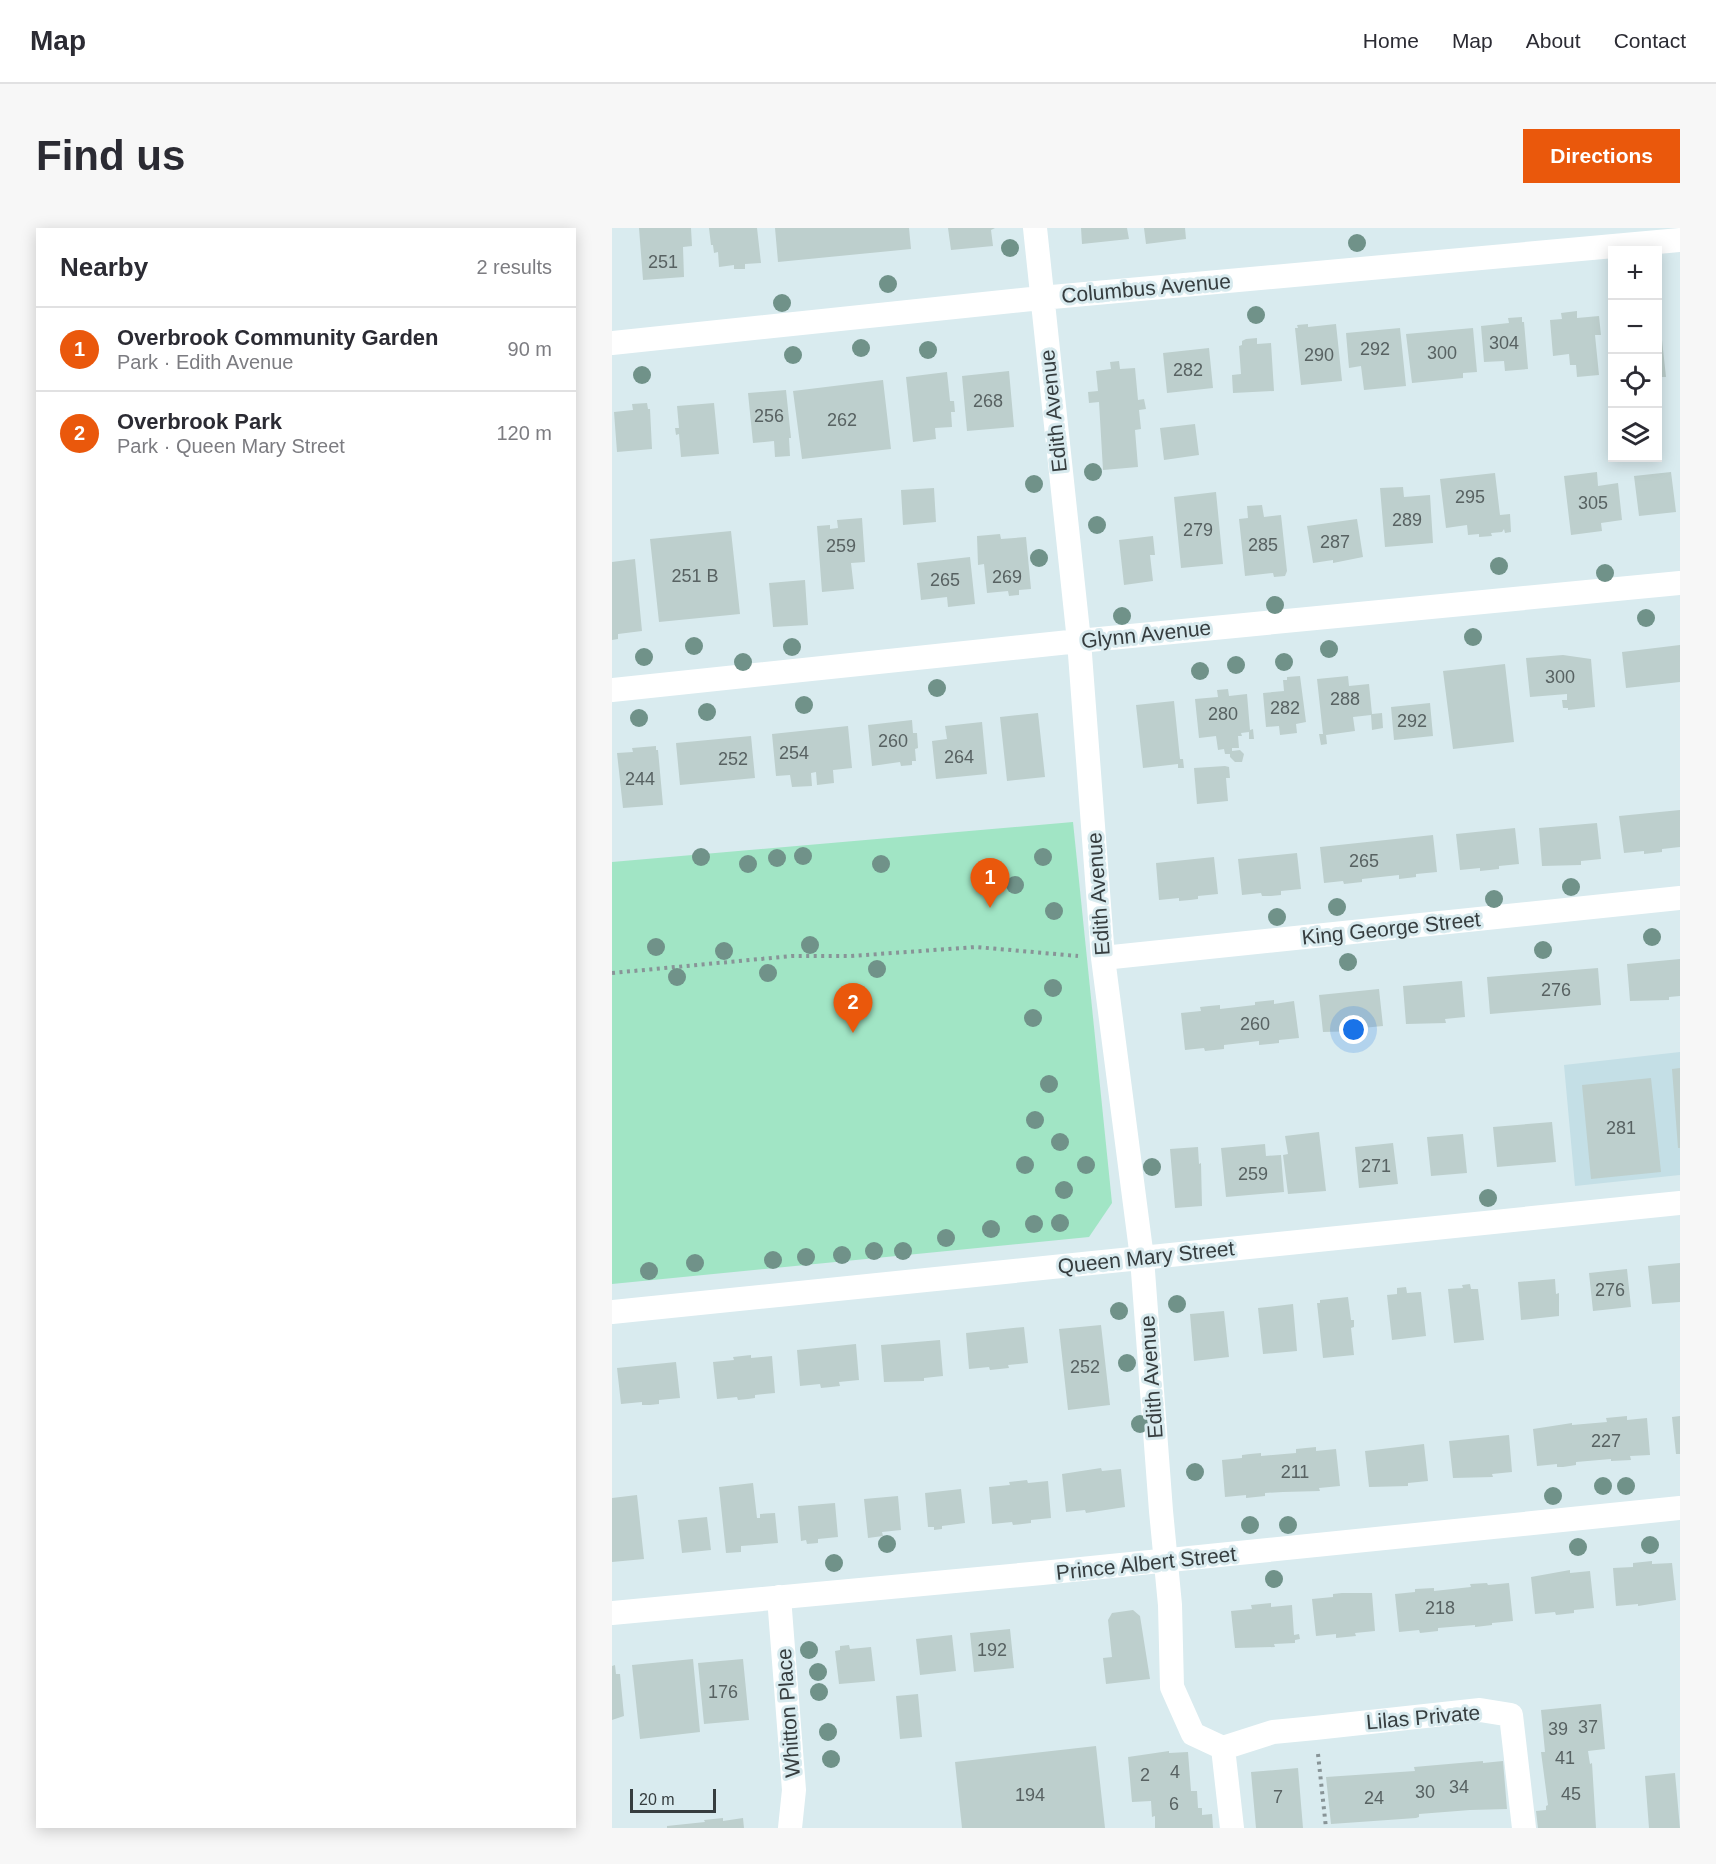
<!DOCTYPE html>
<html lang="en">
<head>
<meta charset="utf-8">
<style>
  :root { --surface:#fff; --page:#f7f7f7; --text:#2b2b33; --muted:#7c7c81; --line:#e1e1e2; --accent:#ea580c }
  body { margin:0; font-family:Helvetica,sans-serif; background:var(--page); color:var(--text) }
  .controls { position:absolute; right:18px; top:18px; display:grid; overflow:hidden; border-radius:0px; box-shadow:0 3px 15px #0003 }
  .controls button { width:54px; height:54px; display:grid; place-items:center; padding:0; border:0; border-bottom:2px solid var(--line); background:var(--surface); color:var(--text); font:30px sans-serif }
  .scale { position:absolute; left:18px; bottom:15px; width:86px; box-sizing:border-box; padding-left:6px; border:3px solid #363d3f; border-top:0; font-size:16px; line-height:21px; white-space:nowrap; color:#363d3f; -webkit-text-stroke:4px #d9ebef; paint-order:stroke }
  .you { position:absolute; left:742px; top:802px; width:21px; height:21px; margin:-15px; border:4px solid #fff; border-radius:50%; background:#1a73e8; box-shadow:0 0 0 9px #1a73e833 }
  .badge { display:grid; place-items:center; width:39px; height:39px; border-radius:50%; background:var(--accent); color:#fff; font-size:20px; font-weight:700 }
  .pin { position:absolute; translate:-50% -50px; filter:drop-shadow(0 2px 3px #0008) }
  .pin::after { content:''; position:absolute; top:32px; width:21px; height:18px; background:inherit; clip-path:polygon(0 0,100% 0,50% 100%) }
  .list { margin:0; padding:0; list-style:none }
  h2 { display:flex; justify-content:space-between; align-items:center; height:78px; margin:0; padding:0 24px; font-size:26px }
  h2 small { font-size:20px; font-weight:400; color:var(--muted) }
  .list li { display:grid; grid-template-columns:39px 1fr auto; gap:18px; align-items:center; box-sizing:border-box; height:84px; padding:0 24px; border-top:2px solid var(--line) }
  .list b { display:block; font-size:22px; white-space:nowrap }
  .list p { margin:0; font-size:20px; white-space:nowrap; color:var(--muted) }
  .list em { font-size:20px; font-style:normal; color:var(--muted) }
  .icon { flex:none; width:33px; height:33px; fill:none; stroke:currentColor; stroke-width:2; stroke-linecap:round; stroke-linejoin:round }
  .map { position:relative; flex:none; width:1068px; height:1600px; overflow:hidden; border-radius:0px }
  header { display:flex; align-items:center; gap:36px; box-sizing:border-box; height:84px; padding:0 30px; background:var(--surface); border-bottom:2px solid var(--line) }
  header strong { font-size:28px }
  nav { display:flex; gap:33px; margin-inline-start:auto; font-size:21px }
  .intro { display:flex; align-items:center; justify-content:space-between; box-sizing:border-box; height:144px; padding:0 36px }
  h1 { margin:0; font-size:42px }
  .button { padding:15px 27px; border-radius:0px; background:var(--accent); color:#fff; font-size:21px; font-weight:700 }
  main { display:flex; gap:36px; padding:0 36px }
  aside { flex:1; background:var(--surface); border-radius:0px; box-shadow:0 3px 15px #0003 }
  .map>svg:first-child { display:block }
</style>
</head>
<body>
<header>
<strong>Map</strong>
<nav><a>Home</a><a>Map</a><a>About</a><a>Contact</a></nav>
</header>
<div class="intro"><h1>Find us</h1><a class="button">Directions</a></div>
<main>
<aside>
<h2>Nearby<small>2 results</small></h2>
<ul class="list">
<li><span class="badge">1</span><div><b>Overbrook Community Garden</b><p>Park · Edith Avenue</p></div><em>90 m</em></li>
<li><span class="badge">2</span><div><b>Overbrook Park</b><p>Park · Queen Mary Street</p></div><em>120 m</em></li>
</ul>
</aside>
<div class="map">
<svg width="1068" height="1600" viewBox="0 0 1068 1600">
  <rect width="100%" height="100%" fill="#d9ebef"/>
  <path fill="#c4dfe6" d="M1068,824V947L963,958L952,837Z"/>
  <path fill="#a1e5c5" d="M461,594L500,975L477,1009L0,1056V634Z"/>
  <path fill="#bdcfcd" d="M27,0H79L80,18L71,19L72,49L31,52Z
    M97,0H145L149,35L133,36V41H122V37L107,39L106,24L102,25L101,17H99Z
    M163,0H297L299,21L166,34Z
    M336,0H383L379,2L381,18L339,22Z
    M469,0H515L517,11L470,16Z
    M532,0H573L574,11L534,16Z
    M965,83V90L987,88L989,107H983L987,147L965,149L964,137H958L957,126L941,128L938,92L950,91L949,85Z
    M1046,84H1047L1054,149H1046Z
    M910,89V94H912L916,141L893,143L892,133L872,134L869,98L897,95L896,90Z
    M696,96V99L724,96L730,153L689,157L683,100H686L685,97Z
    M788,100L794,158L752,162L749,138L737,140L734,105Z
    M861,100L865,144L851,145V150L800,155L794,106Z
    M645,110V116L659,115L662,163L621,165L620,147L629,146L627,118L630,117V113L634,111Z
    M597,120L601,160L555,165L551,125Z
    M507,133L508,141L523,140L526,172L532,171L534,181L527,182L529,201L523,202L526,239L491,242L487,174L477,175L476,164L486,163L484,143L499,141L498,134Z
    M397,143L402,199L355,203L350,148Z
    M335,144L338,173H342L343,184H339L340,199L323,200L324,211L301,214L294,149Z
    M271,152L279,221L190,231L181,163Z
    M174,162L179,210H177L178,228L163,229L162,213L141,215L136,165Z
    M35,175L36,181H38L40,221L5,224L2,184L21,182L20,176Z
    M102,175L107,226L69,229L67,206L64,207L63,200H67L65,178Z
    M583,196L587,227L552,232L548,200Z
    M985,244L986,258L1006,255L1010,292L989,295L990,303L959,307L952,248Z
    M1059,244L1064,284L1027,288L1022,248Z
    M883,245L888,287L898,286L899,304L893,305L892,301L890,304L879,305L880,308L867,309V306L856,307L855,297L834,300L828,251Z
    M791,259L792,269L818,267L821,315L773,319L768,260Z
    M322,260L324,294L291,297L289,262Z
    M604,264L611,336L569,340L562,269Z
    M650,277L652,289L669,287L675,343L673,348L662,349L661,345L633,348L627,291L636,290L635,278Z
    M250,290L253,334L239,335L242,361L210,364L205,298L218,297V301L226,300L225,292Z
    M745,291L751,329L721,335V332L701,335L695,298Z
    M119,303L128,386L47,394L38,311Z
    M388,306L389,311L414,309L419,361L407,362V367L397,368L396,363L375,365L372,336L366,337L365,308Z
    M541,308L543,327H538L541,353L512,357L507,312Z
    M358,329L363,376L336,379L335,369L309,372L305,335Z
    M23,331L30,403L6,406V411L0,412V334Z
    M193,352L196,397L161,399L157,355Z
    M1068,417V454L1014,460L1010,424Z
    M951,427L979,431L983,479L956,482V480H951L950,472H955V466L918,469L914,430Z
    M893,436L902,514L841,521L831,443Z
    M688,448L694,494L684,496L685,505L668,507L667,498L654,499L651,465L672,463L671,452H675V449Z
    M736,448L737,458L757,456L760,486L770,485L771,500L760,502L759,487L741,489L743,503L714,507L715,516L709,517L707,506H711L705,451Z
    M616,461L617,468L635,466L638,502L641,501L642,511H637V504L629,505L630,508H626L627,520H620V523L628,522L632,526L630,534H623L618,529V526H613L612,521L606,522L604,508L587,510L583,471L606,469L605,462Z
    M562,473L568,531H571L572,540H566V536L531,540L524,477Z
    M818,475L821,508L782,512L779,479Z
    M426,485L433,549L395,553L388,489Z
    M300,492L301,505H305L306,520L303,521L304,533H300V537L289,538L288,534L260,538L256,497Z
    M370,494L375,546L324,551L320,513L335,511L333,498Z
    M236,498L240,540L221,542L222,555L205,557L204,544L199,545L200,558L180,559L178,547L164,548L160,506Z
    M139,508L143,550L68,557L64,515Z
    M44,518V522H46L51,577L11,580L5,525L21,524L20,520Z
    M613,538L617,539L618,550H614L616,573L585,576L582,540Z
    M1068,582V619L1050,621V624L1032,626V623L1012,625L1007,588Z
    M985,595L989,631L969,633V637L930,638L927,600Z
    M903,600L907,636L887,638V641L868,643V640L848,642L844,606Z
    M821,607L825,644L804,646V649L787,651V647L750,651V654L732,656L731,653L712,655L708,619Z
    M685,625L689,661L669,663V667L659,668H650L649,665L630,667L626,631Z
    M602,629L606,666L586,668V671L578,672L567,673V670L547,672L544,635Z
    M1068,731V768L1057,769V772L1018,773L1015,736Z
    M986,740L989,777L878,786L875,749Z
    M850,753L853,789L833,791L834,795L794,796L791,758Z
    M767,761L771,798L750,800V803L711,804L707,767Z
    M662,772V776L682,773L687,810L667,812V815L647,817V813L612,817V821L593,823L592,820L573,822L569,785L589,783L588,779L597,778L608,777V781L643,777V774Z
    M1068,840V920H1066L1060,841Z
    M1039,850L1049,944L979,951L970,857Z
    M940,894L944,934L885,939L881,899Z
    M707,904L714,963L676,966L671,927L676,926L673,908Z
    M851,906L855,945L819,948L815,909Z
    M781,915L786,956L747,960L743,919Z
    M653,916L654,928L669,927L672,964L614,969L609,920Z
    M586,919L587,936L589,935L590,978L563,980L558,921Z
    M1068,1035V1074L1040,1076L1036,1038Z
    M1015,1041L1019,1079L981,1083L977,1045Z
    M943,1051L944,1066L947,1065V1088L909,1092L906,1054Z
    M858,1056L859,1061H866L872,1112L842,1115L836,1061L851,1060L850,1057Z
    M794,1059L795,1065L809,1064L814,1108L780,1112L775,1067L785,1066V1060Z
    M736,1069L739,1092H742V1099L739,1100L742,1127L711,1130L705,1075H708V1072Z
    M681,1076L685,1123L651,1126L646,1080Z
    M612,1083L617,1129L582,1133L578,1086Z
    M489,1097L498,1177L456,1182L447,1101Z
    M412,1099L416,1135L396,1137L397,1140L378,1142L377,1139L357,1141L354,1105Z
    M328,1112L331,1148L312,1150V1153L272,1154L269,1117Z
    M244,1116L247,1152L227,1154L228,1158L219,1159L209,1160L208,1156L188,1158L185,1122Z
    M139,1127V1130L160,1128L163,1165L143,1167V1170L136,1171L126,1172L125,1169L105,1171L101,1134L122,1132L121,1129Z
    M64,1134L68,1170L47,1172V1176L38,1177H30V1174L9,1176L5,1140Z
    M1015,1188V1192L1035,1190L1038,1227L1018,1228L1019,1232L999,1233V1231L964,1234V1237L951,1239H945V1236L925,1238L921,1201L960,1195V1197L995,1194L994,1190Z
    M1068,1188V1226H1064L1060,1189Z
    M897,1207L900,1244L880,1246L881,1249L841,1250L837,1213Z
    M812,1216L816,1253L796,1255V1258L757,1259L753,1223Z
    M704,1219V1223L724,1221L728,1258L707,1260L708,1263L671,1264L653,1265V1268L634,1270V1267L613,1269L610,1232L630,1230V1227L638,1226L649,1225V1228L684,1225V1221Z
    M489,1240L490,1243L509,1241L513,1279L474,1285L473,1282L454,1284L450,1246Z
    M415,1252L416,1255L436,1253L439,1290L419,1292V1295L401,1297L400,1294L380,1296L377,1259L398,1257L397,1254Z
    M141,1255L145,1290H148V1286L163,1285L166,1315L129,1318V1324L114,1325L107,1259Z
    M349,1261L353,1295L330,1298V1301L322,1302V1299H316L313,1265Z
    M25,1267L32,1331L0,1334V1270Z
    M286,1268L289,1302L270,1304L271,1308L256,1310L252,1271Z
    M223,1275L226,1309L206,1311V1315L195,1316L194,1312L189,1313L186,1278Z
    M95,1289L99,1322L70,1325L66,1292Z
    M1040,1333V1336L1060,1335L1064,1372L1026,1378V1376L1004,1378L1001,1340L1021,1339V1335Z
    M958,1342V1345L978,1343L982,1380L962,1382V1385L944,1387L943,1384L923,1386L919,1349Z
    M875,1355L876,1357L897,1355L901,1393L880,1395V1397L863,1399V1397L826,1400V1403L808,1405L807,1402L787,1404L783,1366L803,1364V1361L822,1360V1363L859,1359L858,1356Z
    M730,1365H760L763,1403L743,1405L744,1408L724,1410V1406L704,1408L700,1371L721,1369V1366Z
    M659,1375V1379L680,1377L682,1407L687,1406L688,1411L683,1412V1415L662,1416L663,1419L623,1420L619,1383L640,1381L639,1377Z
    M521,1382L528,1388L538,1451L494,1456L491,1430L500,1429L496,1392L500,1385Z
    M398,1401L402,1440L362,1444L358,1405Z
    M340,1407L344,1443L308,1447L304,1411Z
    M237,1417L238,1421L259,1419L263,1453L227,1456L223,1423L228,1422V1418Z
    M81,1431L88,1504L28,1511L20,1437Z
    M131,1431L137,1492L92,1496L86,1435Z
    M3,1437L4,1446H8L12,1488L0,1492V1438Z
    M306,1466L310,1509L288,1511L284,1468Z
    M989,1476L993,1521L976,1523L978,1536L980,1535L984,1600H926L924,1583L934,1582V1578L936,1577L929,1524H933L929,1482Z
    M484,1518L493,1600H350L343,1534Z
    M557,1523V1525L576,1524L579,1563H585L586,1580H590V1587L600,1586L601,1600H543V1588L540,1589L539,1573L520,1574L516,1529Z
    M871,1533V1535L891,1533L895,1581L858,1582L807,1586V1589L804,1590L719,1596L714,1549L803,1543L802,1539Z
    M686,1540L691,1600H644L639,1544Z
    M1063,1545L1068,1600H1037L1033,1548Z
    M111,1590V1593L131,1590L132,1600H55V1598L93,1594L92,1592Z"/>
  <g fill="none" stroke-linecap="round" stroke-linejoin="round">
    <path stroke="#889497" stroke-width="4" stroke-dasharray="3 4.5" stroke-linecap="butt" d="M0,745L180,728H239L364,719L466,728
      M706,1526L714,1600"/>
    <path stroke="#fff" stroke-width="24" d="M423,0L467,413L491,730L530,1030L549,1283L558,1377L560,1459L581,1506L611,1520
      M0,115L429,70L1068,12
      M0,462L467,413L1068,355
      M491,730L1068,670
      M0,1084L1068,975
      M167,1369L182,1562L178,1600
      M0,1385L430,1345L1068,1280
      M611,1520L661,1504L703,1500L868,1482L899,1487L912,1600
      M611,1520L620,1600"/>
  </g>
  <g fill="#709289">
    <circle cx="745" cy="15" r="9"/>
    <circle cx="398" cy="20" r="9"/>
    <circle cx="276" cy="56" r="9"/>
    <circle cx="170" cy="75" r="9"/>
    <circle cx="644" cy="87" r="9"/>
    <circle cx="249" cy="120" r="9"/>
    <circle cx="316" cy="122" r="9"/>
    <circle cx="181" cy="127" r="9"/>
    <circle cx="30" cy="147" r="9"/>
    <circle cx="481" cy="244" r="9"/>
    <circle cx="422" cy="256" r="9"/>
    <circle cx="485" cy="297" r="9"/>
    <circle cx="427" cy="330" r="9"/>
    <circle cx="887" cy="338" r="9"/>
    <circle cx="993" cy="345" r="9"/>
    <circle cx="663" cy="377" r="9"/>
    <circle cx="510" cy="388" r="9"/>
    <circle cx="1034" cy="390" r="9"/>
    <circle cx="861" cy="409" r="9"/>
    <circle cx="82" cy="418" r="9"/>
    <circle cx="180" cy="419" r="9"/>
    <circle cx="717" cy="421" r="9"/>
    <circle cx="32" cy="429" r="9"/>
    <circle cx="131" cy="434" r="9"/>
    <circle cx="672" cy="434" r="9"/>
    <circle cx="624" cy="437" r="9"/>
    <circle cx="588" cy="443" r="9"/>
    <circle cx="325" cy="460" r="9"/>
    <circle cx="192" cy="477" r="9"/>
    <circle cx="95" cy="484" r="9"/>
    <circle cx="27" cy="490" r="9"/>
    <circle cx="191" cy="628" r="9"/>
    <circle cx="89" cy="629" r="9"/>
    <circle cx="431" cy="629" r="9"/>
    <circle cx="165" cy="630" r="9"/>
    <circle cx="136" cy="636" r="9"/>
    <circle cx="269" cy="636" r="9"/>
    <circle cx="403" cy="657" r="9"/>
    <circle cx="959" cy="659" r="9"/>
    <circle cx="882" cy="671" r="9"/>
    <circle cx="725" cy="679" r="9"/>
    <circle cx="442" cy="683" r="9"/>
    <circle cx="665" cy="689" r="9"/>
    <circle cx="1040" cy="709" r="9"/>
    <circle cx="198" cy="717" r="9"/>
    <circle cx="44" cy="719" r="9"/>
    <circle cx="931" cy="722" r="9"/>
    <circle cx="112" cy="723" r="9"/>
    <circle cx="736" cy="734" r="9"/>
    <circle cx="265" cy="741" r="9"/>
    <circle cx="156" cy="745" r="9"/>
    <circle cx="65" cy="749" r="9"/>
    <circle cx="441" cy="760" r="9"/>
    <circle cx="421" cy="790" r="9"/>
    <circle cx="437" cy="856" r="9"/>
    <circle cx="423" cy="892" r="9"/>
    <circle cx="448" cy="914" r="9"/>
    <circle cx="413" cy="937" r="9"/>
    <circle cx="474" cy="937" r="9"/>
    <circle cx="540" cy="939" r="9"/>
    <circle cx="452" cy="962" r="9"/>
    <circle cx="876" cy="970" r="9"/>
    <circle cx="448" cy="995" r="9"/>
    <circle cx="422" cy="996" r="9"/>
    <circle cx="379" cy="1001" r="9"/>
    <circle cx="334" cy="1010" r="9"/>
    <circle cx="262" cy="1023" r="9"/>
    <circle cx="291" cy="1023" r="9"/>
    <circle cx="230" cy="1027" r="9"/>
    <circle cx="194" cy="1029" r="9"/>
    <circle cx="161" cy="1032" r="9"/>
    <circle cx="83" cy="1035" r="9"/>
    <circle cx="37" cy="1043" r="9"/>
    <circle cx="565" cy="1076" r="9"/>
    <circle cx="507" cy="1083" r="9"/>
    <circle cx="515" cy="1135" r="9"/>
    <circle cx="528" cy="1196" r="9"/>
    <circle cx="583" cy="1244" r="9"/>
    <circle cx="991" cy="1258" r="9"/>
    <circle cx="1014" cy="1258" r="9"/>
    <circle cx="941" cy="1268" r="9"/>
    <circle cx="638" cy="1297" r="9"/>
    <circle cx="676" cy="1297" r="9"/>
    <circle cx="275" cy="1316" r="9"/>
    <circle cx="1038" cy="1317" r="9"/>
    <circle cx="966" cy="1319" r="9"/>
    <circle cx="222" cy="1335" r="9"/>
    <circle cx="662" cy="1351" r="9"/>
    <circle cx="197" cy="1422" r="9"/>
    <circle cx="206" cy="1444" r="9"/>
    <circle cx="207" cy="1464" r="9"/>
    <circle cx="216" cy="1504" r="9"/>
    <circle cx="219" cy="1531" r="9"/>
  </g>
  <g text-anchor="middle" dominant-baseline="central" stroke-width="6" stroke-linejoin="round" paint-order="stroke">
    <g font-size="18" fill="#586262">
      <text x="51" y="34">251</text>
      <text x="892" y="115">304</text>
      <text x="763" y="121">292</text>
      <text x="830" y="125">300</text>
      <text x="707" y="127">290</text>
      <text x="576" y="142">282</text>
      <text x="376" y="173">268</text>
      <text x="157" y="188">256</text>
      <text x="230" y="192">262</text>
      <text x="858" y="269">295</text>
      <text x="981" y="275">305</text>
      <text x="795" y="292">289</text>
      <text x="586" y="302">279</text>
      <text x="723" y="314">287</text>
      <text x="651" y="317">285</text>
      <text x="229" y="318">259</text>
      <text x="83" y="348">251 B</text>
      <text x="395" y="349">269</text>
      <text x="333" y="352">265</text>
      <text x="948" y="449">300</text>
      <text x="733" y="471">288</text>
      <text x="673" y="480">282</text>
      <text x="611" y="486">280</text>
      <text x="800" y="493">292</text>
      <text x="281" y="513">260</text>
      <text x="182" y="525">254</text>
      <text x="347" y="529">264</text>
      <text x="121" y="531">252</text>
      <text x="28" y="551">244</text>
      <text x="752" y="633">265</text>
      <text x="944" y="762">276</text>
      <text x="643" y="796">260</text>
      <text x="1009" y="900">281</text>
      <text x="764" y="938">271</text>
      <text x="641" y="946">259</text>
      <text x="998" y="1062">276</text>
      <text x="473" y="1139">252</text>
      <text x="994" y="1213">227</text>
      <text x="683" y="1244">211</text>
      <text x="828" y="1380">218</text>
      <text x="380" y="1422">192</text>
      <text x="111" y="1464">176</text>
      <text x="976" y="1499">37</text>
      <text x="946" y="1501">39</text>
      <text x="953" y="1530">41</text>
      <text x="563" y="1544">4</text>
      <text x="533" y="1547">2</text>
      <text x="847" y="1559">34</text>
      <text x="813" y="1564">30</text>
      <text x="959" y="1566">45</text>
      <text x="418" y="1567">194</text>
      <text x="666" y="1569">7</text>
      <text x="762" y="1570">24</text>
      <text x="562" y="1576">6</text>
    </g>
    <g font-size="21" fill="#363d3f" stroke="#d9ebef">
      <text transform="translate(534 60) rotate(-5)">Columbus Avenue</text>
      <text transform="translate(441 183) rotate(-96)">Edith Avenue</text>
      <text transform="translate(534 406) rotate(-6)">Glynn Avenue</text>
      <text transform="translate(486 666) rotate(-94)">Edith Avenue</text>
      <text transform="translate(779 700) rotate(-6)">King George Street</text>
      <text transform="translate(534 1029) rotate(-6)">Queen Mary Street</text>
      <text transform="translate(539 1149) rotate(-94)">Edith Avenue</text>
      <text transform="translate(534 1335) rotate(-6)">Prince Albert Street</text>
      <text transform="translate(176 1485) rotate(-94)">Whitton Place</text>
      <text transform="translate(811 1489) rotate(-5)">Lilas Private</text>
    </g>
  </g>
</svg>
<div class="controls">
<button>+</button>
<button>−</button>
<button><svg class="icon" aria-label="locate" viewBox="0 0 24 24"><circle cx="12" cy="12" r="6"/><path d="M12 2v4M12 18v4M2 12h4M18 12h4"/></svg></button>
<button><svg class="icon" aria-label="layers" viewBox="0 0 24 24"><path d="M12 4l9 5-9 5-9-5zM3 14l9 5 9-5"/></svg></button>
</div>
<div class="scale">20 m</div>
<div class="you"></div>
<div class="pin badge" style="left:378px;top:680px">1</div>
<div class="pin badge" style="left:241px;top:805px">2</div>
</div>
</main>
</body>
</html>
